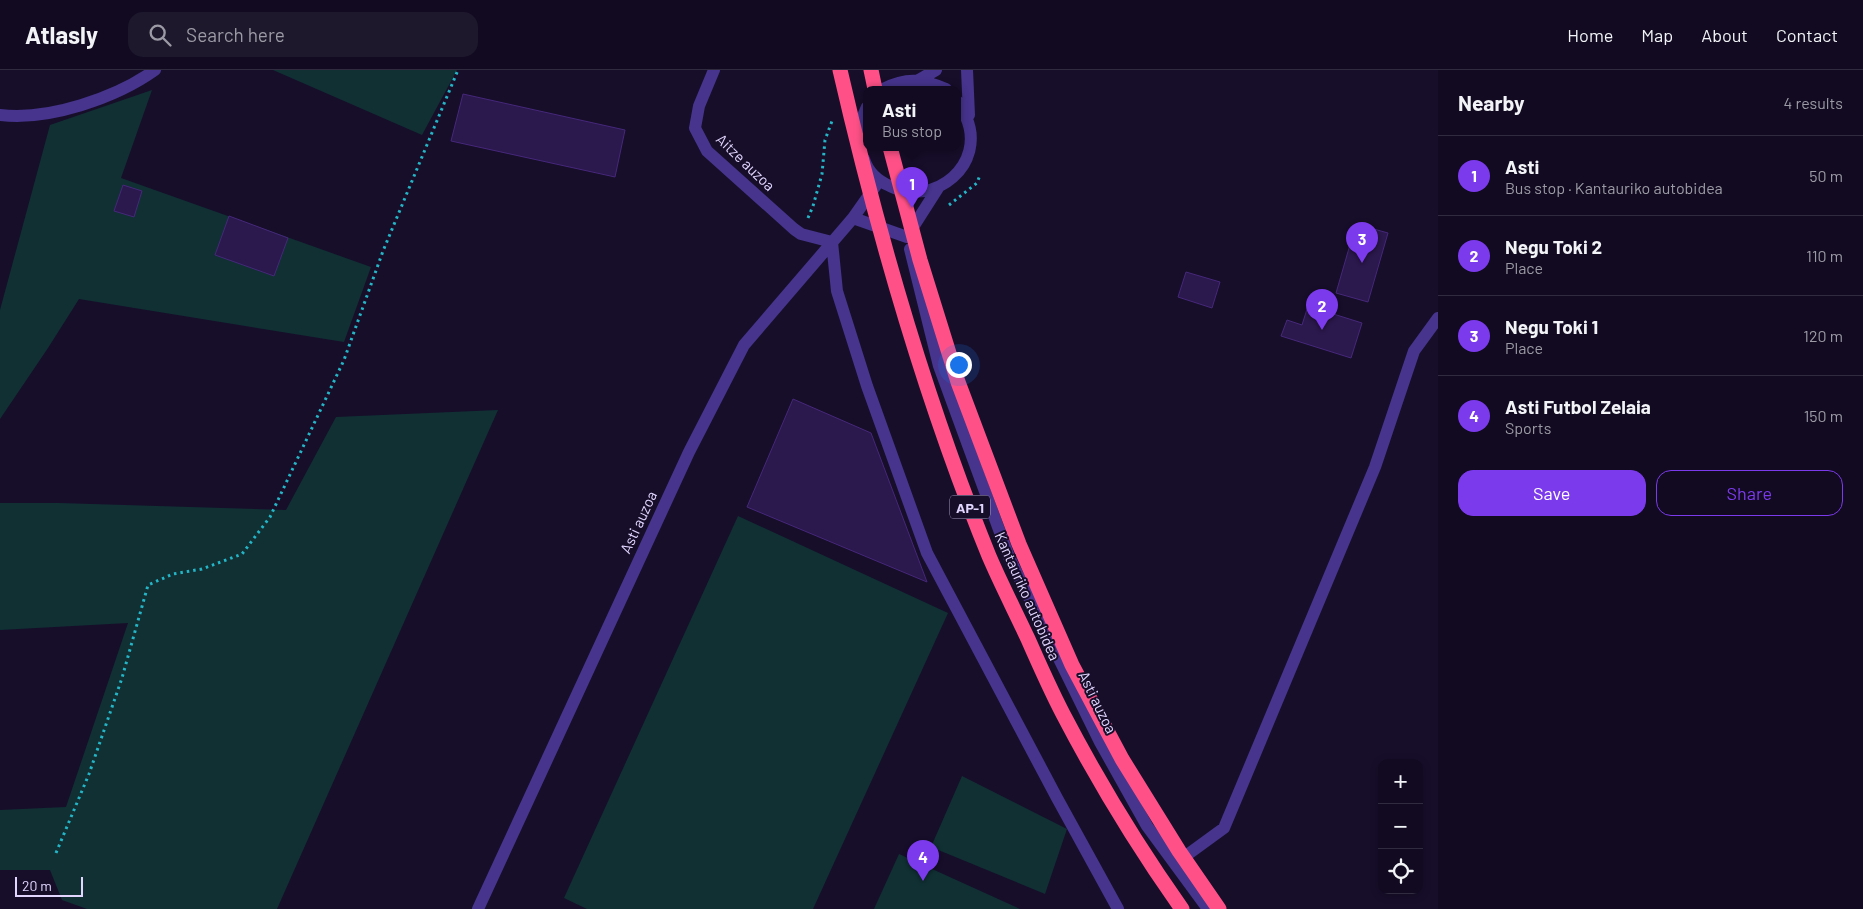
<!DOCTYPE html>
<html lang="en">
<head>
<meta charset="utf-8">
<style>
  :root { --surface:#110a20; --page:#1e182d; --text:#f1f3f6; --muted:#9c9aa5; --line:#302b3e; --accent:#7c3aed }
  body { margin:0; font-family:Barlow,sans-serif; background:var(--page); color:var(--text) }
  .controls { position:absolute; right:15px; bottom:15px; display:grid; overflow:hidden; border-radius:10px; box-shadow:0 2px 8px #0003 }
  .controls button { width:45px; height:45px; display:grid; place-items:center; padding:0; border:0; border-bottom:1px solid var(--line); background:var(--surface); color:var(--text); font:25px sans-serif }
  .scale { position:absolute; left:15px; bottom:12px; width:68px; box-sizing:border-box; padding-left:5px; border:2px solid #e2d6ff; border-top:0; font-size:14px; line-height:18px; white-space:nowrap; color:#e2d6ff; -webkit-text-stroke:4px #170e2a; paint-order:stroke }
  .you { position:absolute; left:958px; top:294px; width:18px; height:18px; margin:-12px; border:4px solid #fff; border-radius:50%; background:#1a73e8; box-shadow:0 0 0 8px #1a73e833 }
  .badge { display:grid; place-items:center; width:32px; height:32px; border-radius:50%; background:var(--accent); color:#fff; font-size:16px; font-weight:700 }
  .pin { position:absolute; translate:-50% -41px; filter:drop-shadow(0 1px 2px #0008) }
  .pin::after { content:''; position:absolute; top:26px; width:18px; height:15px; background:inherit; clip-path:polygon(0 0,100% 0,50% 100%) }
  .popup { position:absolute; left:863px; top:16px; width:98px; height:65px; box-sizing:border-box; display:grid; place-content:center; border-radius:10px; background:var(--surface); filter:drop-shadow(0 1px 4px #0005); font-size:16px; white-space:nowrap; color:var(--muted) }
  .popup b { font-size:19px; color:var(--text) }
  .popup::after { content:''; position:absolute; left:50%; top:100%; margin-left:-10px; border:10px solid transparent; border-top-color:var(--surface) }
  .list { margin:0; padding:0; list-style:none }
  h2 { display:flex; justify-content:space-between; align-items:center; height:65px; margin:0; padding:0 20px; font-size:21px }
  h2 small { font-size:16px; font-weight:400; color:var(--muted) }
  .list li { display:grid; grid-template-columns:32px 1fr auto; gap:15px; align-items:center; box-sizing:border-box; height:80px; padding:0 20px; border-top:1px solid var(--line) }
  .list b { display:block; font-size:19px; white-space:nowrap }
  .list p { margin:0; font-size:16px; white-space:nowrap; color:var(--muted) }
  .list em { font-size:16px; font-style:normal; color:var(--muted) }
  .actions { display:flex; gap:10px; padding:15px 20px }
  .actions a { flex:1; padding:11px 0; border:1px solid var(--accent); border-radius:15px; text-align:center; font-size:18px; color:var(--accent) }
  .actions .main { background:var(--accent); color:#fff }
  .icon { flex:none; width:28px; height:28px; fill:none; stroke:currentColor; stroke-width:2; stroke-linecap:round; stroke-linejoin:round }
  .map { position:relative; flex:none; width:1438px; height:839px; overflow:hidden }
  header { display:flex; align-items:center; gap:30px; box-sizing:border-box; height:70px; padding:0 25px; background:var(--surface); border-bottom:1px solid var(--line) }
  header strong { font-size:24px }
  nav { display:flex; gap:28px; margin-inline-start:auto; font-size:18px }
  .search { width:350px; height:45px; background:var(--page); display:flex; align-items:center; gap:12px; box-sizing:border-box; padding:0 18px; border-radius:15px; color:var(--muted); font-size:19px }
  main { display:flex }
  aside { flex:1; background:var(--surface) }
  .map>svg:first-child { display:block }
</style>
</head>
<body>
<header>
<strong>Atlasly</strong>
<div class="search"><svg class="icon" aria-label="search" viewBox="0 0 24 24"><circle cx="10" cy="10" r="6"/><path d="M15 15l6 6"/></svg>Search here</div>
<nav><a>Home</a><a>Map</a><a>About</a><a>Contact</a></nav>
</header>
<main>
<div class="map">
<svg width="1438" height="839" viewBox="0 0 1438 839">
  <rect width="100%" height="100%" fill="#170e2a"/>
  <path fill="#103034" d="M273,0H457L422,65Z
    M152,20L121,108L371,197L344,272L79,229L48,278L0,349V240L50,55Z
    M498,340L277,839H87L62,830L50,800H0V740L66,737L128,553L0,560V433H59L286,440L336,347Z
    M738,446L948,543L813,839H587L564,828Z
    M962,706L1067,759L1045,824L931,777Z
    M899,784L1020,839H874Z"/>
  <path fill="#2b184c" stroke="#46287b" d="M463,24L625,60L615,107L451,71Z
    M123,115L142,121L134,147L114,141Z
    M229,146L288,168L274,206L215,185Z
    M1356,154L1388,163L1368,232L1336,223Z
    M1186,202L1220,212L1212,238L1178,227Z
    M1308,236L1362,253L1351,288L1281,266L1287,250L1302,255Z
    M793,329L871,363L927,512L747,437Z"/>
  <g fill="none" stroke-linecap="round" stroke-linejoin="round">
    <path stroke="#24b5c6" stroke-width="3" stroke-dasharray="2.5 4" stroke-linecap="butt" d="M949,135L977,113L980,105
      M808,148L813,136L822,104L825,70L832,51
      M56,783L89,704L122,608L148,515L173,504L202,499L242,484L270,447L344,290L383,181L458,0"/>
    <path stroke="#46348d" stroke-width="12" d="M714,0L699,36L695,58L707,81L794,159L801,164L832,172L837,221L867,316L927,483L1057,728L1118,839
      M967,0L969,45
      M917,11L936,0
      M883,19C907,7 922,9 946,19
      M0,45C48,51 116,28 155,0
      M859,68L860,53L867,37
      M864,89C868,102 878,111 890,116C935,138 987,94 966,47C964,41 962,35 957,31
      M853,148L907,167
      M908,165L938,118
      M910,179L939,296L1009,487L1100,672L1147,756L1208,839
      M1176,793L1224,758L1375,397L1414,281L1438,248
      M478,839L689,382L744,275L853,148L879,111"/>
    <path stroke="#ff5188" stroke-width="15" d="M871,0L875,19"/>
    <path stroke="#ff5188" stroke-width="15" d="M840,0C878,165 925,329 989,486C1001,514 1015,541 1028,569C1039,594 1050,619 1063,644C1098,711 1138,777 1182,839
      M890,77L920,190L958,312L1019,474L1072,595L1122,689L1179,781L1219,839"/>
  </g>
  <g text-anchor="middle" dominant-baseline="central" stroke-width="4" stroke-linejoin="round" paint-order="stroke">
    <rect fill="#170e2a" stroke="#a59abf" stroke-width="1" x="950" y="425.5" width="40" height="23" rx="4"/>
    <g font-size="14" font-weight="bold" fill="#e2d6ff">
      <text x="970" y="437">AP-1</text>
    </g>
    <g font-size="15" fill="#e2d6ff" stroke="#170e2a">
      <text transform="translate(746 92) rotate(44)">Aitze auzoa</text>
      <text transform="translate(638 452) rotate(-65)">Asti auzoa</text>
      <text transform="translate(1028 526) rotate(66)">Kantauriko autobidea</text>
      <text transform="translate(1098 632) rotate(64)">Asti auzoa</text>
    </g>
  </g>
</svg>
<div class="controls">
<button>+</button>
<button>−</button>
<button><svg class="icon" aria-label="locate" viewBox="0 0 24 24"><circle cx="12" cy="12" r="6"/><path d="M12 2v4M12 18v4M2 12h4M18 12h4"/></svg></button>
</div>
<div class="scale">20 m</div>
<div class="you"></div>
<div class="pin badge" style="left:912px;top:138px">1</div>
<div class="popup"><b>Asti</b>Bus stop</div>
<div class="pin badge" style="left:1322px;top:260px">2</div>
<div class="pin badge" style="left:1362px;top:193px">3</div>
<div class="pin badge" style="left:923px;top:811px">4</div>
</div>
<aside>
<h2>Nearby<small>4 results</small></h2>
<ul class="list">
<li><span class="badge">1</span><div><b>Asti</b><p>Bus stop · Kantauriko autobidea</p></div><em>50 m</em></li>
<li><span class="badge">2</span><div><b>Negu Toki 2</b><p>Place</p></div><em>110 m</em></li>
<li><span class="badge">3</span><div><b>Negu Toki 1</b><p>Place</p></div><em>120 m</em></li>
<li><span class="badge">4</span><div><b>Asti Futbol Zelaia</b><p>Sports</p></div><em>150 m</em></li>
</ul>
<div class="actions"><a class="main">Save</a><a>Share</a></div>
</aside>
</main>
</body>
</html>
